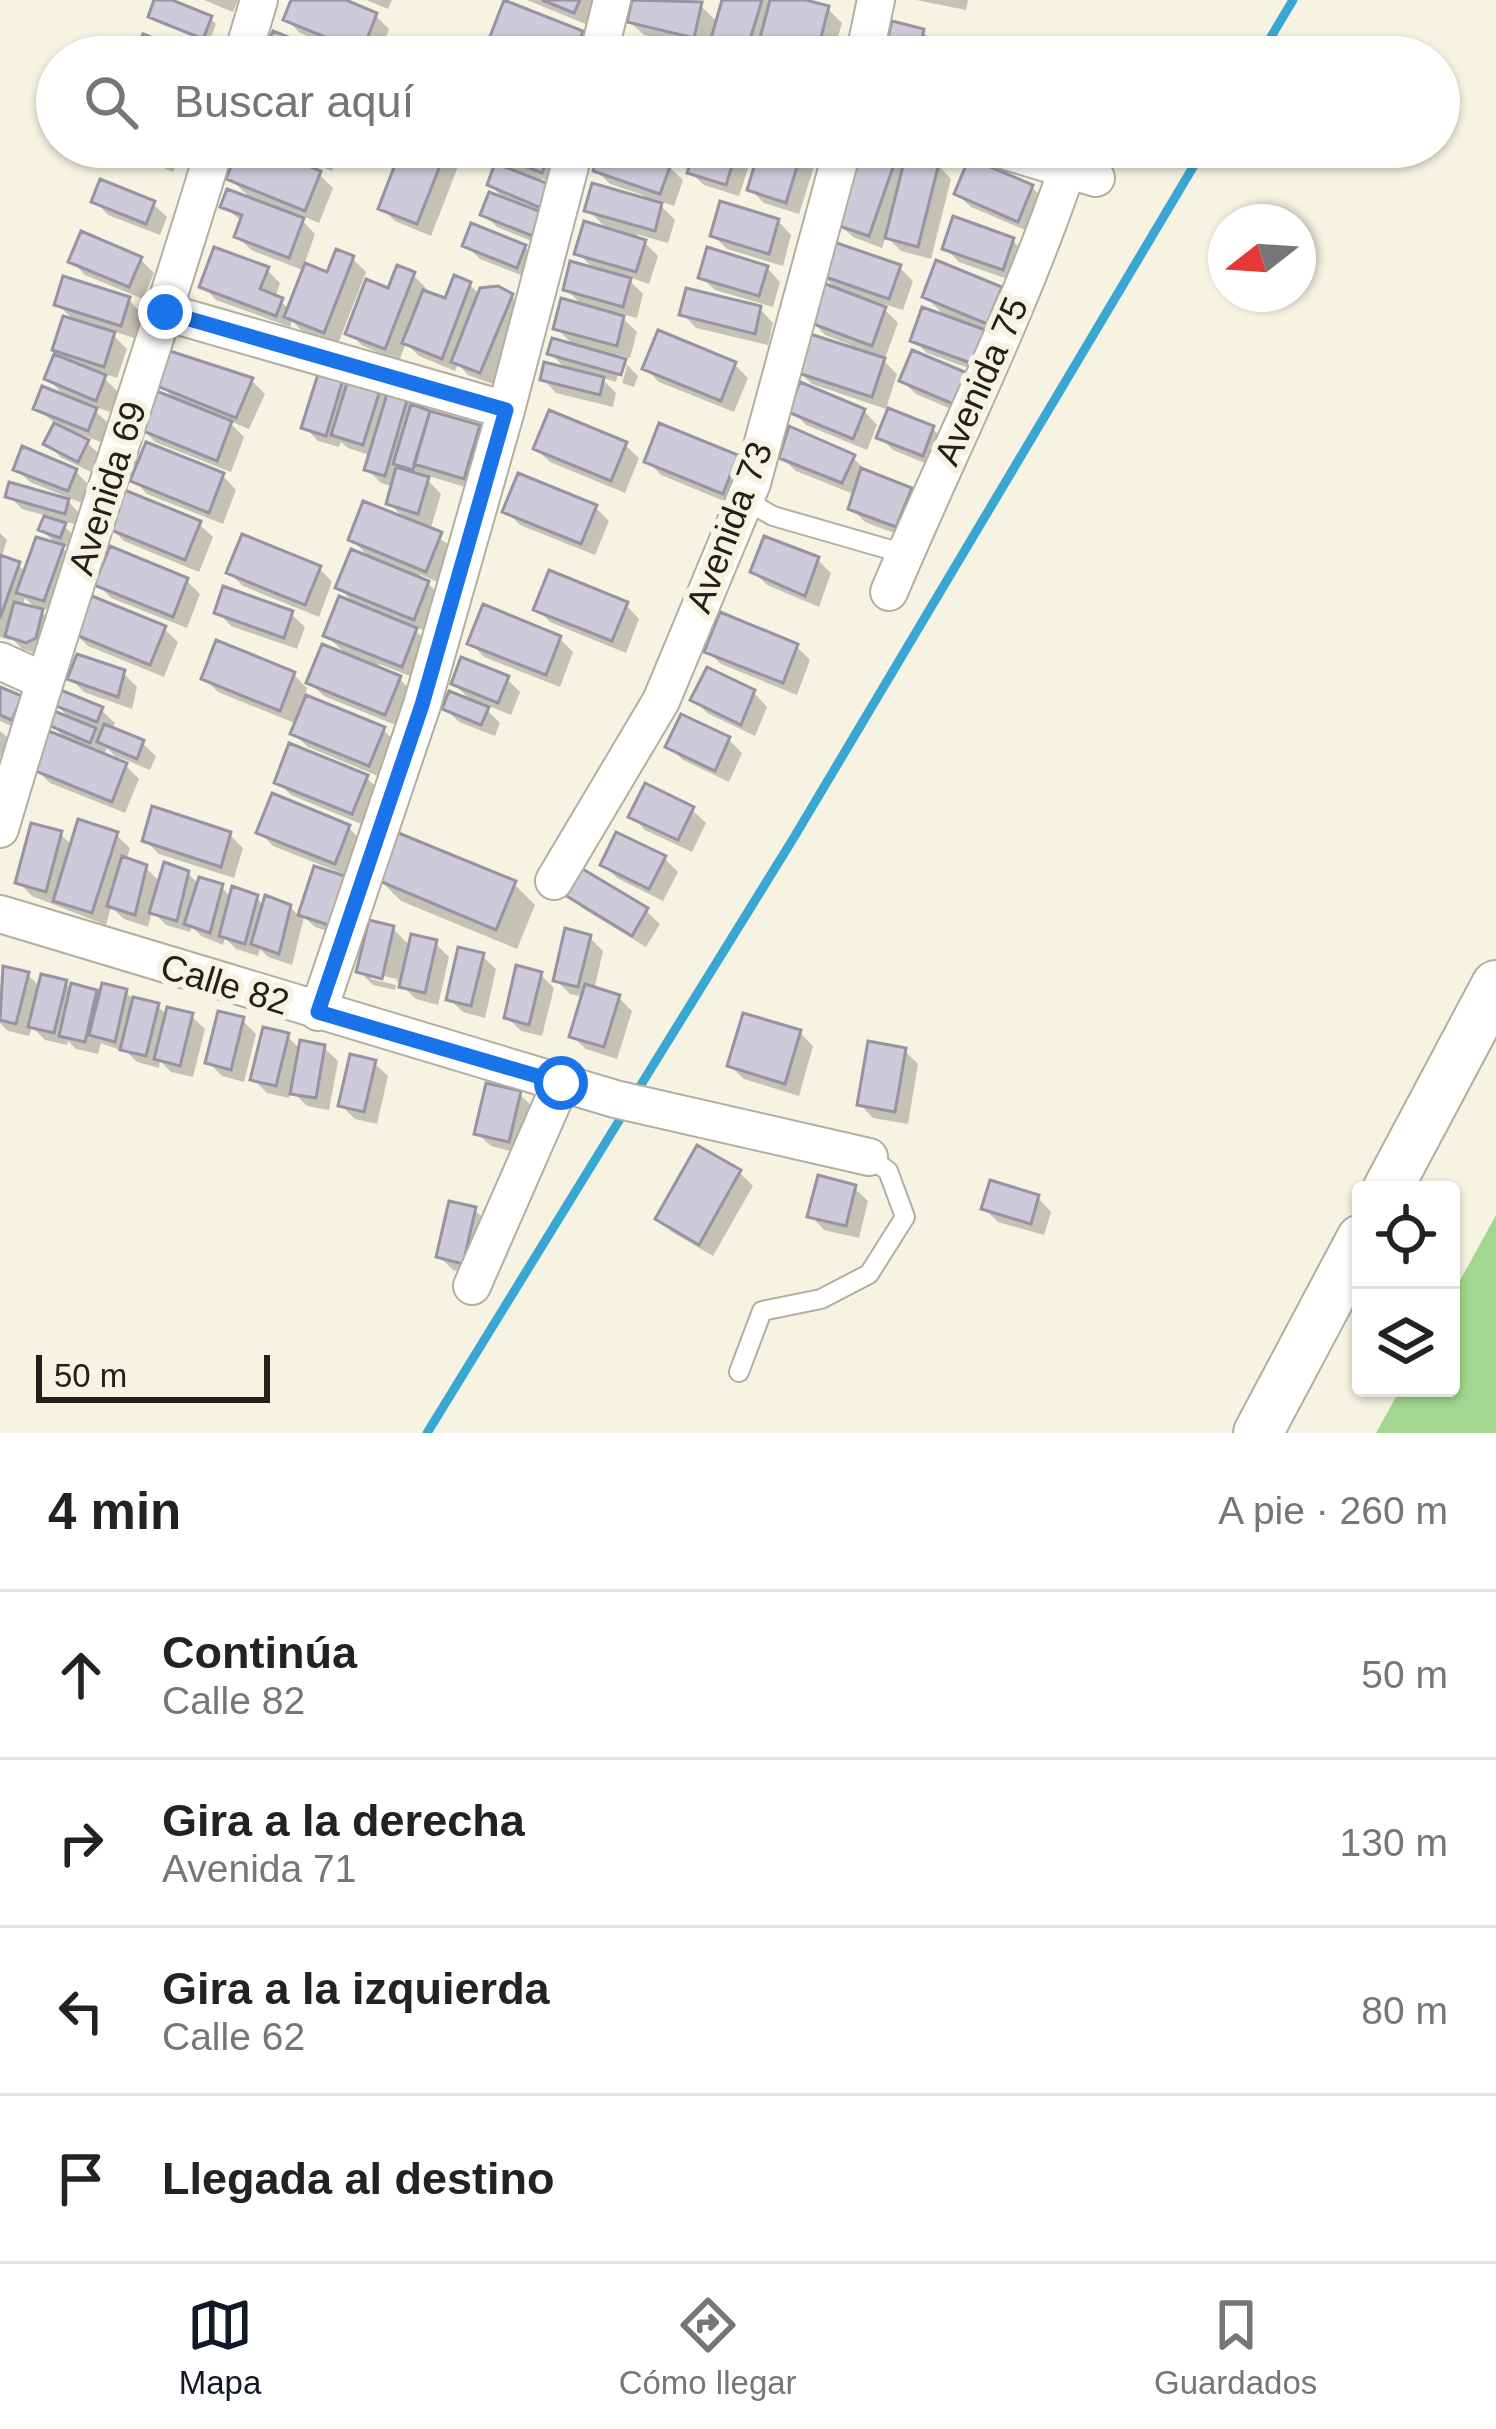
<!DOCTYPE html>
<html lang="es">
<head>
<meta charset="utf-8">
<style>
  :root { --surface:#fff; --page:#f6f6f6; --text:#222; --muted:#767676; --line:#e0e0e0; --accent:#111827 }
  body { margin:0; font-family:Helvetica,sans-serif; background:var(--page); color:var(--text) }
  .controls { position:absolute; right:36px; bottom:36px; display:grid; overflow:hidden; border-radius:12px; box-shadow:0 3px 9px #0004 }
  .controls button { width:108px; height:108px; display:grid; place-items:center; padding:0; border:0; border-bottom:3px solid var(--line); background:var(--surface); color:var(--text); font:60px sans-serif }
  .compass { position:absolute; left:1208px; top:204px; width:108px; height:108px; border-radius:50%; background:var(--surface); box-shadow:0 3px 9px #0004; rotate:253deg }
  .scale { position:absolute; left:36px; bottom:30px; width:234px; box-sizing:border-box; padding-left:12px; border:6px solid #21201a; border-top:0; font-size:33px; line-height:42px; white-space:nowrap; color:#21201a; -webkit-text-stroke:9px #f6f3e2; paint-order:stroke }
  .stop { position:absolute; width:36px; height:36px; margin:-27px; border:9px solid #1a73e8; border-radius:50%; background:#fff }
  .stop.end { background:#1a73e8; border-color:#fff; box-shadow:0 3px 12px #0008 }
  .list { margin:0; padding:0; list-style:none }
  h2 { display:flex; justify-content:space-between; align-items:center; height:156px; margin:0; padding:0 48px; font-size:51px }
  h2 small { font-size:39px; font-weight:400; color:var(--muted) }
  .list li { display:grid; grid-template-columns:78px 1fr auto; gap:36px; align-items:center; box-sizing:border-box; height:168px; padding:0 48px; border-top:3px solid var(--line) }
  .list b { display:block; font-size:45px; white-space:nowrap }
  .list p { margin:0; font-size:39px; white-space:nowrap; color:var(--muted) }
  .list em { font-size:39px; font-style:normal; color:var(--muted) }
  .icon { flex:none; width:66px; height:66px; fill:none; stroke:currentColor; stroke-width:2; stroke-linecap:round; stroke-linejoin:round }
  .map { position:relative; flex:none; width:1496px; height:1433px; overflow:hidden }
  .search { position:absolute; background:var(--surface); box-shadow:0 3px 9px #0004; left:36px; right:36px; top:36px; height:132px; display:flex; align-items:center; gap:30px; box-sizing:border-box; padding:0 42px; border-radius:66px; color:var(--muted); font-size:45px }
  .sheet { height:828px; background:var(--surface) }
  nav { display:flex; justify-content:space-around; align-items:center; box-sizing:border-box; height:168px; border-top:3px solid var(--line); background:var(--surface); font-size:33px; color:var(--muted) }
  nav a { display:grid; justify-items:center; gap:6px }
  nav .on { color:var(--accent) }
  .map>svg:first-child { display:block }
</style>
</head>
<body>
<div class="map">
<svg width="1496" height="1433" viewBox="0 0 1496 1433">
  <rect width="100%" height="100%" fill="#f6f3e2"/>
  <path fill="#a3d68f" d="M1496,1215V1433H1376L1401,1388H1451V1297Z"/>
  <path fill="#0003" fill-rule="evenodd" d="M157,0L210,18L216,24L209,42L157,22L151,16Z
    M204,0H238L233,12Z
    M294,0H338L375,15L389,29L378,57H360L300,33L286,19Z
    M366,0H392L388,9Z
    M527,0H598L588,25Z
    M635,0H679L700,5L718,23L725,0H795L828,9L842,23L832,57H769L763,51L762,57H734L710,38L707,50L644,35L630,22Z
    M916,0H968L966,10Z
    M923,32L936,45L934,57H887Z
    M582,34L595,47L591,57H519L506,52L493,38Z
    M117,147H174L180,154L173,172Z
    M243,147L319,174L333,188L319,223L294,212L315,234L304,265L329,276L352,258L366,272L338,344L301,330L292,321L290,327L216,300L203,286L267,270L280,283L275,298L290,309L305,271L251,250L238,237L243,222L223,206L254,202L230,178Z
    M272,147H342L332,171Z
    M380,147H439L459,164L431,236L395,221L381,208L401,155Z
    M492,147H535L549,153L563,166L556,184L540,178L562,201L549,248L497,227L484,214L507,202L490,185L513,173L490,150Z
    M604,147L669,167L683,180L674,206L654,199L675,220L668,243L636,234L658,256L649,284L625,276L643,294L637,318L617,313L637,332L630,358L616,354L638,376L634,387L622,383L627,366H620L616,382L600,377L616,393L613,407L556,393L543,379L568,371L550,353L577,348L556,328L585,308L566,289L597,272L578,253L610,232L588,210L641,200L643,195L610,184L596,170Z
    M639,147H688L682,163Z
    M698,147H755L739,196L704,185L690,172Z
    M763,147H815L819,151L799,214L764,203L750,189Z
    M895,159L905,169L938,165L951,179L931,259L901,251L886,236L882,248L853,237L839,224Z
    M1032,187L1045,201L1032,233L971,207L957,194Z
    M95,201L153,204L167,217L160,235L108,215Z
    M778,221L791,235L783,266L727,249L713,235Z
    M1012,240L1026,254L1016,282L959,262L945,248Z
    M466,245L525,247L538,261L531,279L480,259Z
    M140,259L154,273L143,299L85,275L72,261Z
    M899,267L913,281L903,310L877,302L898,323L884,361L897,374L886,409L812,384L798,371L849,350L851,345L825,335L812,321L839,292L820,273Z
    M767,268L780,282L773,307L715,290L701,277Z
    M413,275L427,289L425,294L446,302L470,285L480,295L511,296L525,310L493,384L468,375L458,364L455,371L419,356L406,343L399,361L363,346L349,333Z
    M1000,289L1014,303L1001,335L983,328L1003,348L993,377L927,353L913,340L948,319L925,296Z
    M129,300L142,314L134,338L107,329L127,349L117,378L98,372L118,392L110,412L88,404L109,424L101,442L77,433L101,456L93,473L60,457L47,443L56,424L36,408L69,400L48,379L70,364L55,349L77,323L57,304Z
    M759,308L773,323L768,345L696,328L683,314Z
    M913,354L972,418L916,394L902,381Z
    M171,355L252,381L265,394L249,429L227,420L244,437L231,472L155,442L142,428L178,403L161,385Z
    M734,364L748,378L734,412L659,382L645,368Z
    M322,372L380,389L389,399L409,393L422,407L421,411L478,428L492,441L478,491L422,474L441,494L430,531L454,549L440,583L419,574L441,597L428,632L409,624L429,644L415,678L379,664L377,669L399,678L412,692L398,726L324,696L310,683L350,658L326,635L358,607L339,588L374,562L351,539L408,522L389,503L394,487L381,483L368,470L372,456L348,448L341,442L339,447L318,441L305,427Z
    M792,411H864L877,425L867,450L806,425Z
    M933,429L946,442L937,468L893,450L880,437Z
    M625,445L639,458L625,493L550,462L536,449Z
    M736,457L750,471L736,506L661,475L648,461Z
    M782,458H853L867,471L910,491L924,504L910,539L865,522L851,508L856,495L796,471Z
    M16,469L75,471L89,485L82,503L30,482Z
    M223,476L236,490L223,524L147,494L134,480Z
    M62,495L81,515L78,525L57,519L78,540L74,550L59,545L76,561L58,612L36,607L55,625L41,655L22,649L11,637L10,640L0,637V533L7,540L1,559L18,565L26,573L59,547L42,530L47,516L22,509L9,496L60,499ZM25,598L38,611L22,607Z
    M595,507L609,521L595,555L520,525L506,511Z
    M199,524L213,537L199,572L124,541L110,527Z
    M817,559L831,573L819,607L767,585L753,571Z
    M319,568L332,582L319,617L243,586L230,573Z
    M186,580L200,594L187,628L111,598L97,584Z
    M626,605L639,619L626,653L550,622L537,609Z
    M218,612L291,614L305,627L297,649L231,626Z
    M164,629L178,642L164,677L88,646L75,633Z
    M560,639L573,652L560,687L484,657L471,643Z
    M797,647L810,660L797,695L721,664L708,651Z
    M123,673L137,687L132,709L84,692L71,679Z
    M294,675L307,688L304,698L383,730L397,743L383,778L308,747L294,734L297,724L218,692L205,679Z
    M507,679L520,692L511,715L479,702L500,723L495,736L459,722L445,708L475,704L454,684Z
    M0,690L20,698L25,732L0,721Z
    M754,693L767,707L755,736L707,713L694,699Z
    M55,703L101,710L115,723L112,730L142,743L156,756L150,770L116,756L139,779L125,813L50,783L36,769L70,743L51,724L73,722ZM107,748L124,765L103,757Z
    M0,731L18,746L14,761L0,756Z
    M729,740L742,753L729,782L683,760L669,747Z
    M361,772L380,791L366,826L291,795L278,782Z
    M692,810L706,823L692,852L645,830L632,816Z
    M349,828L362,841L349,876L273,846L260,832Z
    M60,834L73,846L116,835L130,848L126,861L146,868L161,883L188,874L200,885L221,887L232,898H256L265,906L290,907L300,917L316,870L339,874L357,892L342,936L315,927L304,917L292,965L268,957L260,949L258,956L236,949L225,938L223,945L201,936L192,927L190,932L166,925L152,911L148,927L124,919L111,907L106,925L32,896L18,882Z
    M230,835L243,848L234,878L159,854L145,840Z
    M664,858L678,872L663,901L617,878L604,864Z
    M380,880L514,884L535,905L517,949L401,901Z
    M569,895L646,911L660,924L646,947L582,908Z
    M393,929L411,947L435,943L449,957L438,1005L416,999L397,981L395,990L373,985L359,971ZM371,973L397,979L396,985L371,979Z
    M589,937L603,951L594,990L618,997L632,1011L617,1059L586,1049L572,1036L584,997L570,994L556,980Z
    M482,956L496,969L485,1018L463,1012L449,999Z
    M6,969L28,975L41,988L65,983L73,991L96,992L101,998L125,992L134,1000L157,1006L168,1016H191L205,1029L193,1077L171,1072L160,1061L159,1068L137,1062L128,1053L101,1043L98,1054L76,1049L68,1041L67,1045L45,1040L32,1027L29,1036L8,1031L0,1023V993Z
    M540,974L554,988L542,1036L521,1031L507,1017Z
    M242,1020L256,1034L244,1082L222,1076L209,1063Z
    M799,1032L813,1046L799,1096L744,1079L730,1066Z
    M287,1036L301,1050L324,1048L338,1061L329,1110L307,1106L291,1090L289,1098L267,1093L253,1079Z
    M904,1050L918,1064L908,1124L873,1118L860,1104Z
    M374,1063L388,1076L377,1124L355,1119L341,1105Z
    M519,1094L533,1107L522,1154L491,1146L477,1133Z
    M739,1172L753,1186L713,1256L672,1232L659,1219Z
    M854,1188L868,1201L859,1238L824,1230L811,1216Z
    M1038,1198L1051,1212L1044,1235L998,1222L984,1208Z
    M475,1210L488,1223L476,1276L453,1270L439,1256Z"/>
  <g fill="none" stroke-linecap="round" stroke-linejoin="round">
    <path stroke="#39a6d4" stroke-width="9" d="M1259,57L1293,0
      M634,1096L793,839L1205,147
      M427,1433L625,1111"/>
  </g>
  <path fill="#cdcada" stroke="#9693a2" stroke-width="3" d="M154,0H172L212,16L203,39L148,17Z
    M291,0H346L377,13L362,52L283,20Z
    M504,0L583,31L573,57H535L489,39Z
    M542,0H580L574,13Z
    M632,0L702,2L694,38L627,22Z
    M722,0H762L746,53L710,42Z
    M770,0H806L829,6L816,57H785L757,49Z
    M892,21L924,29L918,57H883Z
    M273,31L338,57H262Z
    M143,34L198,56V57H134Z
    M946,43L966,49L963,57H942Z
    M126,147H165L160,160Z
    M239,147H260L321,171L305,211L226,179Z
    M287,147H323L318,160Z
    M427,147L447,148L417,224L378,209L399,154L421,163Z
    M488,147H543L551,150L542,173L487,151Z
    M601,147H621L671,164L660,194L593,171Z
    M695,147H738L726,185L687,173Z
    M760,147H803L786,203L747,190Z
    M864,147L897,156L869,236L836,225Z
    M906,154L939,163L918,247L885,238Z
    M969,158L1033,185L1018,222L954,194Z
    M495,163L551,185L541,208L487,185Z
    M100,179L155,201L146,224L91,202Z
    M592,183L662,203L655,231L584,211Z
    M227,189L304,218L289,258L234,237L242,215L220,207Z
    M489,192L544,213L535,237L480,215Z
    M720,201L779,219L769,254L710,236Z
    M953,216L1014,238L1003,270L942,249Z
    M584,221L646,240L636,272L574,254Z
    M471,223L526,245L517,268L462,246Z
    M81,231L142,257L129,287L68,262Z
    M828,240L901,265L889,299L817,274Z
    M214,247L269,267L260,289L283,298L276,316L199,287Z
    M707,247L768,266L759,296L698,278Z
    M336,249L354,256L324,333L284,317L305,263L327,272Z
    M936,260L1002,287L987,324L922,297Z
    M570,261L631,278L623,307L563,290Z
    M397,265L415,272L385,349L345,334L366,279L388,288Z
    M454,275L471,282L442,359L402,343L423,290L445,298Z
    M63,276L130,297L121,326L54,305Z
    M823,283L886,307L872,346L808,322Z
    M498,286L513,294L480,373L451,362L480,288Z
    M686,288L761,306L755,334L679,315Z
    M561,298L624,316L617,346L553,329Z
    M922,307L991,332L979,366L910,341Z
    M63,316L115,332L104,367L52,350Z
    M658,330L736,362L721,401L642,369Z
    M807,333L885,358L872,397L795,372Z
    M552,338L626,359L621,375L547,354Z
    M912,350L972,375L958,406L899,381Z
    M170,351L253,378L236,418L157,386Z
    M54,354L106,375L96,401L44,379Z
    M544,362L604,377L600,395L540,380Z
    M320,368L344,376L326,436L301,428Z
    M349,377L381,387L363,445L331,435Z
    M800,382L865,409L853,439L788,412Z
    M390,384L410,390L385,476L364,470Z
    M42,386L97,408L88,431L33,409Z
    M154,390L232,421L217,461L138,429Z
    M411,404L430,411L413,470L393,464Z
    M888,408L934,426L923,456L876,438Z
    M549,410L627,442L611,481L533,449Z
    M430,411L480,425L464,479L414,464Z
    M54,423L89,440L78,462L43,444Z
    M659,423L738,455L723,494L644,462Z
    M789,426L855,455L842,483L779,458Z
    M146,442L224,473L209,513L130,481Z
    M22,446L77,469L68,491L13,470Z
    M396,467L429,477L418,514L386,504Z
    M861,468L912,488L896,527L848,509Z
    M518,473L597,505L581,544L502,512Z
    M9,482L69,499L65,514L5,497Z
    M122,489L201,521L185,560L106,528Z
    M363,501L442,532L426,572L348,540Z
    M44,516L66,523L60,538L38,530Z
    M242,534L321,566L305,605L226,573Z
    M764,536L819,557L805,596L750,572Z
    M36,537L64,545L44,601L16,593Z
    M110,546L188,578L173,617L94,585Z
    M351,549L429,581L414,620L335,588Z
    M0,555L20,562L0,618Z
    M549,570L628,602L612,641L533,610Z
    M223,586L293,611L284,638L214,613Z
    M87,594L166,626L150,665L71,633Z
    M339,596L417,628L402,667L323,636Z
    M14,602L43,609L36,638L26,643L5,636Z
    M483,604L561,636L546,675L467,644Z
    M720,612L798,644L783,683L704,652Z
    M216,640L295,672L280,711L201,679Z
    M322,644L401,676L385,715L306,683Z
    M77,654L125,670L118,697L67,679Z
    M461,657L509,676L498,703L451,684Z
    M707,667L755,690L741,725L690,700Z
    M0,687L22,696L12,720L0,715Z
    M58,689L103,707L97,722L51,704Z
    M449,691L489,707L481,725L442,709Z
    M306,695L385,727L369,766L290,734Z
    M54,711L96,728L90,743L48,725Z
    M681,714L730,737L715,771L665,747Z
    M104,724L144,740L137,759L97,742Z
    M49,731L127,763L112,802L33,770Z
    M289,743L368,775L352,814L274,783Z
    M645,783L694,807L678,840L628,817Z
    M272,793L350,825L335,864L256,833Z
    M152,806L231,832L221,867L142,841Z
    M78,819L118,832L92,913L53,901Z
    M31,823L62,831L46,892L15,883Z
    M396,832L516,881L496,930L377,880Z
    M616,832L666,856L649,889L600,865Z
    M122,856L147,865L135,915L107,906Z
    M164,862L189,871L177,921L149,913Z
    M314,866L345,876L329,925L298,915Z
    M581,868L648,908L632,936L565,895Z
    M199,877L223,884L210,933L184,924Z
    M232,886L258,895L245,944L219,936Z
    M265,895L291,905L279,954L251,944Z
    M369,920L394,926L382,979L356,972Z
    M565,928L591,935L578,987L553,981Z
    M411,934L437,940L425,993L399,987Z
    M458,947L484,953L471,1006L446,1000Z
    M516,965L542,972L529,1025L504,1018Z
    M3,966L29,972L16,1024L0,1020Z
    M41,974L67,980L54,1033L28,1027Z
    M71,983L97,990L85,1042L59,1036Z
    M102,983L127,989L115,1042L89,1035Z
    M585,984L620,995L604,1047L569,1037Z
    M133,997L159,1003L146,1056L120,1050Z
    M167,1007L193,1013L180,1066L154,1059Z
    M218,1011L244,1017L231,1070L205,1063Z
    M743,1013L801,1030L785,1084L727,1066Z
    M263,1027L289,1033L276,1086L250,1080Z
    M300,1040L325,1045L316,1098L290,1094Z
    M868,1041L906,1048L895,1112L857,1105Z
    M350,1054L376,1060L364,1112L338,1106Z
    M486,1083L521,1091L509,1142L474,1134Z
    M697,1145L741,1170L699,1245L655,1219Z
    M818,1175L856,1185L846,1226L807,1217Z
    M990,1180L1039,1195L1031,1224L981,1209Z
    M449,1201L476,1207L463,1264L436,1257Z"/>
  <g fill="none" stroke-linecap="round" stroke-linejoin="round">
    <defs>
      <path id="lane" d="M745,500L773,516L905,554
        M739,1372L762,1311L821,1299L869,1274L905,1217L888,1171L869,1157"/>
      <path id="street" d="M242,57L259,0
        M598,57L612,0
        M864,57L876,0
        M993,147L1096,178
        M165,312L506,410
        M889,592C949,450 1019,313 1068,167
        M0,661L44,681
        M0,829C67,600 146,375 215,147
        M554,881L661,701L752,483L843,147
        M0,914L615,1099L869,1157
        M318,1012L422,705L506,410L575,147
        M472,1286L561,1083"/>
      <path id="secondary" d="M1387,1190L1496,985
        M1258,1433L1361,1239"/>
    </defs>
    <use href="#lane" stroke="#b3af9f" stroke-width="22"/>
    <use href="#street" stroke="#b3af9f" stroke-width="40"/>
    <use href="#secondary" stroke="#b3af9f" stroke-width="52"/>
    <use href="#lane" stroke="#fff" stroke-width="18"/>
    <use href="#street" stroke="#fff" stroke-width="36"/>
    <use href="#secondary" stroke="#fff" stroke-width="48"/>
  </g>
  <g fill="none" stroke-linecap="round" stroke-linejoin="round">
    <path stroke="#1a73e8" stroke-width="15" d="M165,312L506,410L422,705L318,1012L561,1083"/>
  </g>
  <g text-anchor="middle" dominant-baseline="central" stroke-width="12" stroke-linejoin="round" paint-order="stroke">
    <g font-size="36" fill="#21201a" stroke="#f6f3e2">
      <text transform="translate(981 381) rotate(-66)">Avenida 75</text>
      <text transform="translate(107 488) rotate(-72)">Avenida 69</text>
      <text transform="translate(729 527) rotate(-69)">Avenida 73</text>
      <text transform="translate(225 984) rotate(17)">Calle 82</text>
    </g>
  </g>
</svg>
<div class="controls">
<button><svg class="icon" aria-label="locate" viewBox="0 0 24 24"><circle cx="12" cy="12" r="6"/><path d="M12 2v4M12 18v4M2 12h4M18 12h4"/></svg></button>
<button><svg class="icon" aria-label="layers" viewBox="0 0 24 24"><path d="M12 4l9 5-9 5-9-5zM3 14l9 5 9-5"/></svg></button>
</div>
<svg class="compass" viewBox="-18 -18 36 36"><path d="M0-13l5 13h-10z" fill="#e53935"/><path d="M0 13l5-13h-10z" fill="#767676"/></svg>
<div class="scale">50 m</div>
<div class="stop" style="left:561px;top:1083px"></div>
<div class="stop end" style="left:165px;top:312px"></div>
<div class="search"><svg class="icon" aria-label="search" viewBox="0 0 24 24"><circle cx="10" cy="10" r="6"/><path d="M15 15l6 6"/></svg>Buscar aquí</div>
</div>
<section class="sheet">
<h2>4 min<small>A pie · 260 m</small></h2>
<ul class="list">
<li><svg class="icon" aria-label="ahead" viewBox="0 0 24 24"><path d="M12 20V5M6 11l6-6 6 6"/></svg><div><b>Continúa</b><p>Calle 82</p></div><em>50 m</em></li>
<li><svg class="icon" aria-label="right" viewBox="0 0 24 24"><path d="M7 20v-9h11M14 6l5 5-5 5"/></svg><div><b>Gira a la derecha</b><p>Avenida 71</p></div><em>130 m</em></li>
<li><svg class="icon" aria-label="left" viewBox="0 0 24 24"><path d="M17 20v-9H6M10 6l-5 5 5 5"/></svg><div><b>Gira a la izquierda</b><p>Calle 62</p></div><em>80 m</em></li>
<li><svg class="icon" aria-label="arrive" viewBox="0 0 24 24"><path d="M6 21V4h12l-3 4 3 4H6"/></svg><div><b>Llegada al destino</b></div></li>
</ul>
</section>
<nav>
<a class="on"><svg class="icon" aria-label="map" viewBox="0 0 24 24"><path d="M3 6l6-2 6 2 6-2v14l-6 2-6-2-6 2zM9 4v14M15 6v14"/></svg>Mapa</a>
<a><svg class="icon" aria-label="directions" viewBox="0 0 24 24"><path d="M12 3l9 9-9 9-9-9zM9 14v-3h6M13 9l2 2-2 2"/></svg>Cómo llegar</a>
<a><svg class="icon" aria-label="saved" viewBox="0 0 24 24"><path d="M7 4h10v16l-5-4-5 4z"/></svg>Guardados</a>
</nav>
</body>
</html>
